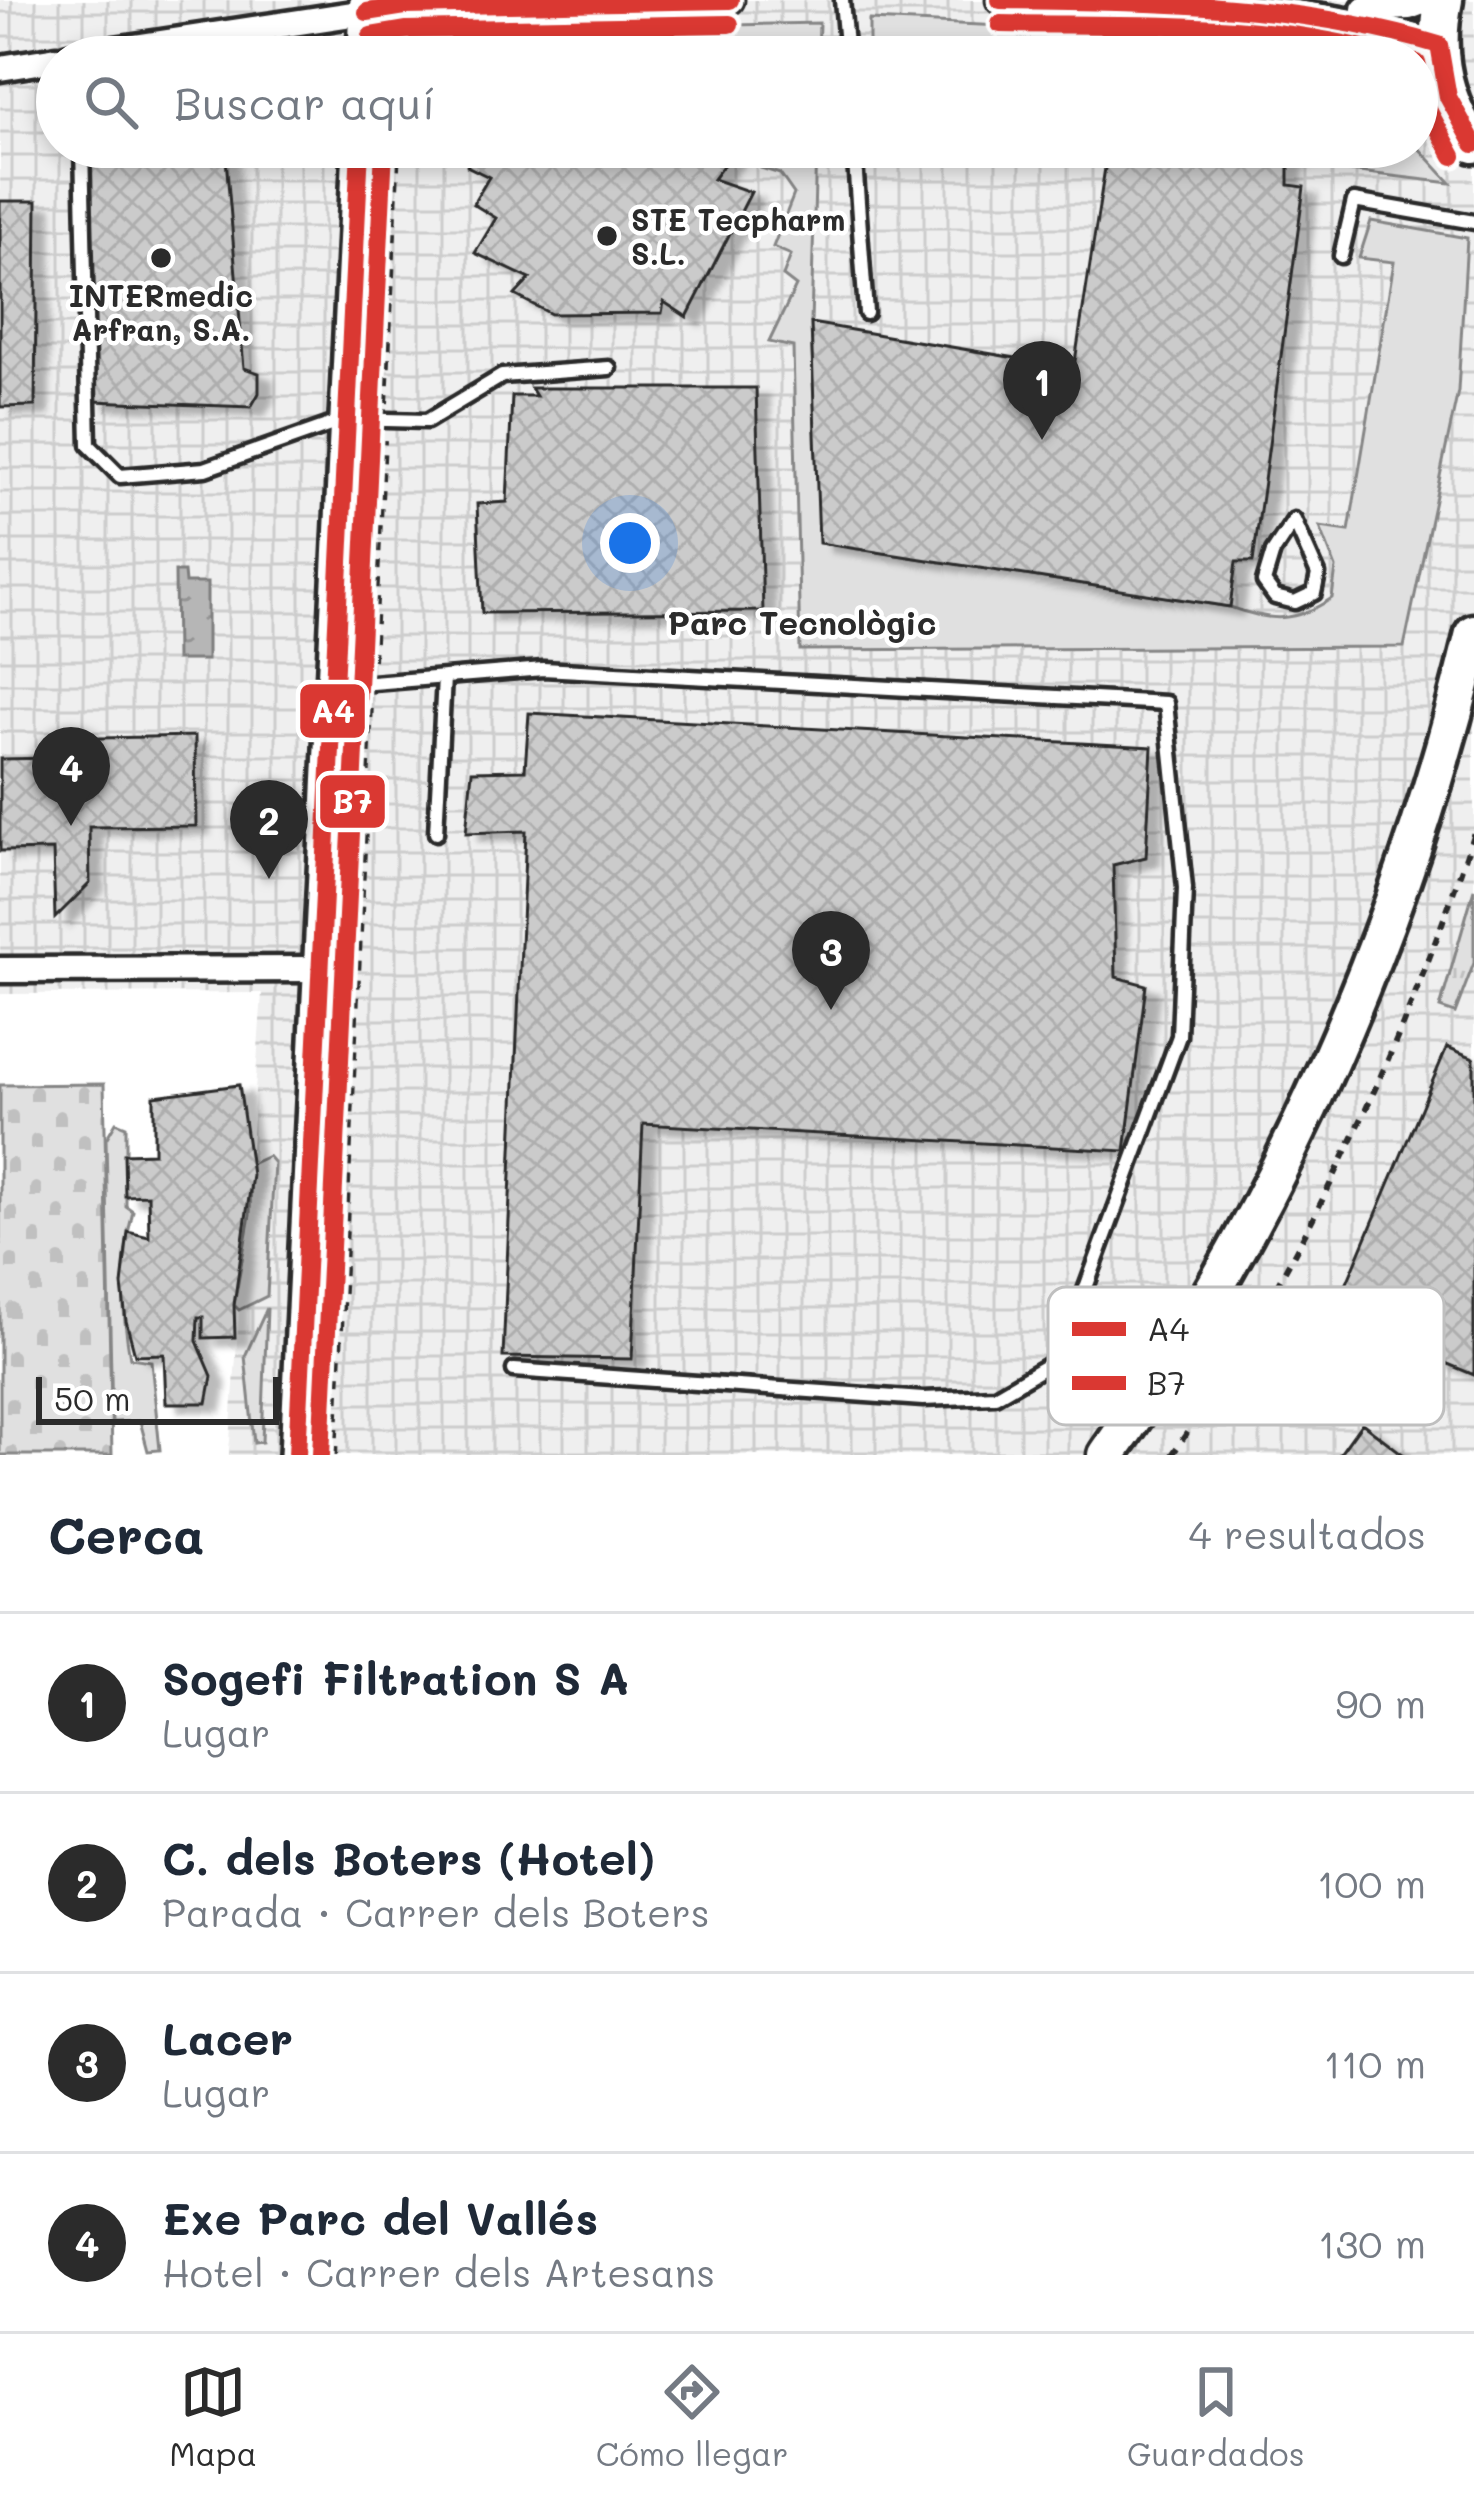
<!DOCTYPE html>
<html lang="es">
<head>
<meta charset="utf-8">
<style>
  :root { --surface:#fff; --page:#f6f6f7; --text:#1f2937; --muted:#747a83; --line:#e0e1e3; --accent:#2b2b2b }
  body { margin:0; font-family:Mali,sans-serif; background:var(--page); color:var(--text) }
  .scale { position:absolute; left:36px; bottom:30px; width:243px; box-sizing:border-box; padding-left:12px; border:6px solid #2b2b2b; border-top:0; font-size:33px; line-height:42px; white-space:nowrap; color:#2b2b2b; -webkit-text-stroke:9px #fff; paint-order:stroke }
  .you { position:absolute; left:630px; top:543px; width:42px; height:42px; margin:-30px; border:9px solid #fff; border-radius:50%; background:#1a73e8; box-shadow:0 0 0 18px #1a73e833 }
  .badge { display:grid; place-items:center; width:78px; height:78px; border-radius:50%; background:var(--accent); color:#fff; font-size:39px; font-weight:700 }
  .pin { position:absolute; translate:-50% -99px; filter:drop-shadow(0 3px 6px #0008) }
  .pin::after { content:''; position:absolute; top:63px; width:42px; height:36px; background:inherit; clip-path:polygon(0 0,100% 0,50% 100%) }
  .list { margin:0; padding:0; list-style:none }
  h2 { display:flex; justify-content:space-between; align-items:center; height:156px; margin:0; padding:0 48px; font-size:51px }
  h2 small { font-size:39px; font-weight:400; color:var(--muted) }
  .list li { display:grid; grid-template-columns:78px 1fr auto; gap:36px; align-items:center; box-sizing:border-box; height:180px; padding:0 48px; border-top:3px solid var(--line) }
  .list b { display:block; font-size:45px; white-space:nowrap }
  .list p { margin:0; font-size:39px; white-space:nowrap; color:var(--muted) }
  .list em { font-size:39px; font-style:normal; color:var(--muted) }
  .icon { flex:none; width:66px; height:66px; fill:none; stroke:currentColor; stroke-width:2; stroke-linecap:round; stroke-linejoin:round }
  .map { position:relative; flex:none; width:1474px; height:1455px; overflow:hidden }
  .search { position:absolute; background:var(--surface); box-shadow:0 6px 18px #0003; left:36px; right:36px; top:36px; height:132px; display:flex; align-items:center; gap:30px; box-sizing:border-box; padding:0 42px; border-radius:66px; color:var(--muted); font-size:45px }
  .sheet { height:876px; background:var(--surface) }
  nav { display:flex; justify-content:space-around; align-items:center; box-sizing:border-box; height:168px; border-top:3px solid var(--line); background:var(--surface); font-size:33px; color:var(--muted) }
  nav a { display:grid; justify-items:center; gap:6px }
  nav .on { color:var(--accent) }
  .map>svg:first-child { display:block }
</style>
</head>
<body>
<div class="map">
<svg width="1474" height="1455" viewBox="0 0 1474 1455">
  <defs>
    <pattern id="industrial-grid" width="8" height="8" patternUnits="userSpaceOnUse" patternTransform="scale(3)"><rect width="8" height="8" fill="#efefef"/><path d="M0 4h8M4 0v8" fill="none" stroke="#cdcdcd"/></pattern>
    <pattern id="grass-tufts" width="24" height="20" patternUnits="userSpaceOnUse" patternTransform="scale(3)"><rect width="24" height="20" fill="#e0e0e0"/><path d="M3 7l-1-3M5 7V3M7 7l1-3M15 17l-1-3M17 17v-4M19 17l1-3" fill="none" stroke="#c0c0c0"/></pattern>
    <pattern id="cemetery-stones" width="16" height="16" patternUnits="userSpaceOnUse" patternTransform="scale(3)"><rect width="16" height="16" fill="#e0e0e0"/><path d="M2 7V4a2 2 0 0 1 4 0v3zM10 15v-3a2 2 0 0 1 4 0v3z" fill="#c0c0c0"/></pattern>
    <pattern id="water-ripples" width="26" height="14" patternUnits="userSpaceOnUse" patternTransform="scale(3)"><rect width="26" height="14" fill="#b6b6b6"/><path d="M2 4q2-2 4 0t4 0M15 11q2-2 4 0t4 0" fill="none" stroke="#949494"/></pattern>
    <pattern id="building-cross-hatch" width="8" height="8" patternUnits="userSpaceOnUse" patternTransform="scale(3)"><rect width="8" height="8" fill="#cbcbcb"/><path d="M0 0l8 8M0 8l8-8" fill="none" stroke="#aeaeae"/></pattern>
    <filter id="shadow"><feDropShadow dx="13" dy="8" stdDeviation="3" flood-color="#0004"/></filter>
  </defs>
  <rect width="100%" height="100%" fill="#fff"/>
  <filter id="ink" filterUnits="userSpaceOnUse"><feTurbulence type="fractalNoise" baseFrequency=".00833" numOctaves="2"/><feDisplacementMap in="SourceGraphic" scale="24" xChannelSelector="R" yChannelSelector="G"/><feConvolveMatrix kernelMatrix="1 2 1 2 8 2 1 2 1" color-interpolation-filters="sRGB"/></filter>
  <g filter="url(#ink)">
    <path fill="url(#industrial-grid)" fill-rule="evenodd" d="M0,0H1474V1455H229L262,993L0,994ZM57,57H1417V147H57Z"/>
    <path fill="url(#grass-tufts)" stroke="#868686" stroke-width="3" d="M1474,889V963L1455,1013L1440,1008Z"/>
    <path fill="url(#cemetery-stones)" stroke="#868686" stroke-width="3" d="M104,1084L112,1455H0V1085Z"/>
    <path fill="#e0e0e0" stroke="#868686" stroke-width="3" d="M869,20L1334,41L1381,49L1384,57H869Z
      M819,23L818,57L613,49L588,57H549L560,29Z
      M1417,146L1451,183L1325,168L1328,147Z
      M771,147H816L811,323L820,543L1230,607C1271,622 1295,623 1332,598L1336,568L1320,527L1349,531L1394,262L1359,258L1371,221L1467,238L1458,391L1404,647L800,650L793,347L769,342L796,286L783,276L791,255L773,247L794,194L780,174L761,168Z
      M116,1122L126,1126V1206L133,1211C120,1262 121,1306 130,1358L151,1361L160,1450L148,1451L140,1421L112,1422L106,1139Z
      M268,1156L274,1163L267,1296L239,1310L234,1305L250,1215L251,1164Z
      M267,1308L262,1442L254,1443L245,1356Z"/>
    <path fill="url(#water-ripples)" stroke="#7e7e7e" stroke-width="3" d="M175,572H184L185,583H207V660H176Z"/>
    <path fill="url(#building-cross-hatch)" stroke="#2b2b2b" stroke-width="3" filter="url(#shadow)" d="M613,49L740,57H588Z
      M85,147H225L244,368L259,373V393L251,407L93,401Z
      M478,147H737L713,179L751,192L687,317L664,302L662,313L551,314L515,295L530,279L475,253L496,218L473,204L489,177L467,166Z
      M1118,147H1328L1289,160V185L1304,187L1253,562H1236L1230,607L819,543L811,323L1074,368L1107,155H1118Z
      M0,201H37L35,406L0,407Z
      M531,388H756L763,611L482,613L477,504L507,502L512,396H536Z
      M529,713L1152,747L1146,857L1113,865L1116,977L1146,985L1125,1151L643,1124L632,1359L503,1357L526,831L466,833L472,771L525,770Z
      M195,736L196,826L89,827L90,883L55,918L53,850L0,851V759L52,758V739Z
      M1447,1047L1474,1058V1375L1333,1316Z
      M239,1085L252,1175L234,1305L235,1337L203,1338V1317H198L197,1341L212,1376L207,1403H166L164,1354L135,1355L126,1321L122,1285L128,1232L149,1237L148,1195L125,1196L124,1154L154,1153V1096Z
      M1362,1423L1404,1455H1339Z"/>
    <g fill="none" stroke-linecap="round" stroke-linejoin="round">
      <defs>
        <path id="service" d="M842,0L847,57
          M514,57L528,5
          M82,147L89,445L120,476L205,469L347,419L427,421L502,376L609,368
          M854,147L866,313
          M1341,256L1354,201L1474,222
          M1294,520L1318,574L1314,593L1295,602L1275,597L1264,582L1273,552Z
          M336,686L543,669L1166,703L1185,888L1179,1036L1060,1358L995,1396L923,1399L514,1370
          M436,833L444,677"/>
        <path id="minor" d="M1000,0C1136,2 1316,0 1439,45
          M1364,9L1409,7L1428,0
          M68,57L405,6L730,0
          M0,68L57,59
          M0,970L321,969"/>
        <path id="tertiary" d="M365,57L367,0
          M297,1455L360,147"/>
        <path id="secondary" d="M1444,0C1433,52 1443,101 1474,144
          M1107,1455C1280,1213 1405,922 1474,633"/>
      </defs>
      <use href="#service" stroke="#2b2b2b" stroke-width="21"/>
      <use href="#minor" stroke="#2b2b2b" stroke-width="33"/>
      <use href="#tertiary" stroke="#2b2b2b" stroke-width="42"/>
      <use href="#secondary" stroke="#2b2b2b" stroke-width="45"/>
      <path stroke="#2b2b2b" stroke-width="6" stroke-dasharray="9 9" stroke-linecap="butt" d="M403,57L404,31
        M386,403L398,147
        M373,660L384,440
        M335,1455L371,703
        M1172,1455C1303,1263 1401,1053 1474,832"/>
      <use href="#service" stroke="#fff" stroke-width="12"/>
      <use href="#minor" stroke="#fff" stroke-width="24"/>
      <use href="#tertiary" stroke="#fff" stroke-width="33"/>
      <use href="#secondary" stroke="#fff" stroke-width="36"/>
      <defs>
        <path id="bus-1" d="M1000,0C1148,2 1296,2 1439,45L1448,97L1474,144
          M367,12L405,6L730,0
          M297,1455L360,147"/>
        <path id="bus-2" d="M1000,24C1130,26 1270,19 1396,57
          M371,36L407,30L730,24
          M1417,63L1426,106L1453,156
          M321,1455L384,148"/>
      </defs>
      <use href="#bus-1" stroke="#fff" stroke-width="27"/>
      <use href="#bus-2" stroke="#fff" stroke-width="27"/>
      <use href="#bus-1" stroke="#da3832" stroke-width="18"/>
      <use href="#bus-2" stroke="#da3832" stroke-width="18"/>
    </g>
  </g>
  <g fill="#2b2b2b" stroke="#fff" stroke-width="4.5">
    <circle cx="607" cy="236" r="12"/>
    <circle cx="161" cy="258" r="12"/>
  </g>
  <g text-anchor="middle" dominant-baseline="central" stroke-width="9" stroke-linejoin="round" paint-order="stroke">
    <g font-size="30" font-weight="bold" fill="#2b2b2b" stroke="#fff" text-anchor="start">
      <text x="631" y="219">STE Tecpharm<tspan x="631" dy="34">S.L.</tspan></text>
      <text x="161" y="295" text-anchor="middle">INTERmedic<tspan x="161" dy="34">Arfran, S.A.</tspan></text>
    </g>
    <g font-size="33" font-weight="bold" fill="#2b2b2b" stroke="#fff">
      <text x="802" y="621">Parc Tecnològic</text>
    </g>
  </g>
  <rect x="1048" y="1287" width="396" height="138" rx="18" fill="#fff" stroke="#bfbfbf" stroke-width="3"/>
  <rect x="1072" y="1322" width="54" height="14" fill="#da3832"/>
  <rect x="1072" y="1376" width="54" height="14" fill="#da3832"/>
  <g font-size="33" fill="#2b2b2b">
    <text x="1147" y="1341">A4</text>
    <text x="1147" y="1395">B7</text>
  </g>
  <g stroke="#fff" stroke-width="4.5">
    <rect x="298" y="682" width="69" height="58" rx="12" fill="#da3832"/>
    <rect x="318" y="773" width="69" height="57" rx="12" fill="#da3832"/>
  </g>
  <g font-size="33" text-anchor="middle" font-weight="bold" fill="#fff">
    <text x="333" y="723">A4</text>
    <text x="352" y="813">B7</text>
  </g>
</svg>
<div class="scale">50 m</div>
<div class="you"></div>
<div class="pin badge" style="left:1042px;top:440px">1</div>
<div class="pin badge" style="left:269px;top:879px">2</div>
<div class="pin badge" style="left:831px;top:1010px">3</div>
<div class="pin badge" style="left:71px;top:826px">4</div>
<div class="search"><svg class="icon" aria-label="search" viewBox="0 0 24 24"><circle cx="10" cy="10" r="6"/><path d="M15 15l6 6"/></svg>Buscar aquí</div>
</div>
<section class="sheet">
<h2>Cerca<small>4 resultados</small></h2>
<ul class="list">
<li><span class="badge">1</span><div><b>Sogefi Filtration S A</b><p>Lugar</p></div><em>90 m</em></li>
<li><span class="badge">2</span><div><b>C. dels Boters (Hotel)</b><p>Parada · Carrer dels Boters</p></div><em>100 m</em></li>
<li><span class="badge">3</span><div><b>Lacer</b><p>Lugar</p></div><em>110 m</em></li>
<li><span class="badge">4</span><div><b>Exe Parc del Vallés</b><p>Hotel · Carrer dels Artesans</p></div><em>130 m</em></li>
</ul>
</section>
<nav>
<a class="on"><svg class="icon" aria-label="map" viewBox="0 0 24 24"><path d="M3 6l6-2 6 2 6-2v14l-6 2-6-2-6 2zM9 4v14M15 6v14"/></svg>Mapa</a>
<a><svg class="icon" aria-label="directions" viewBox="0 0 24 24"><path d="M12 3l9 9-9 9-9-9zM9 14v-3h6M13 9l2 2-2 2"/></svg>Cómo llegar</a>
<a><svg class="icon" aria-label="saved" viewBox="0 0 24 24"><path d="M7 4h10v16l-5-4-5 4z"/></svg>Guardados</a>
</nav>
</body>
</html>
